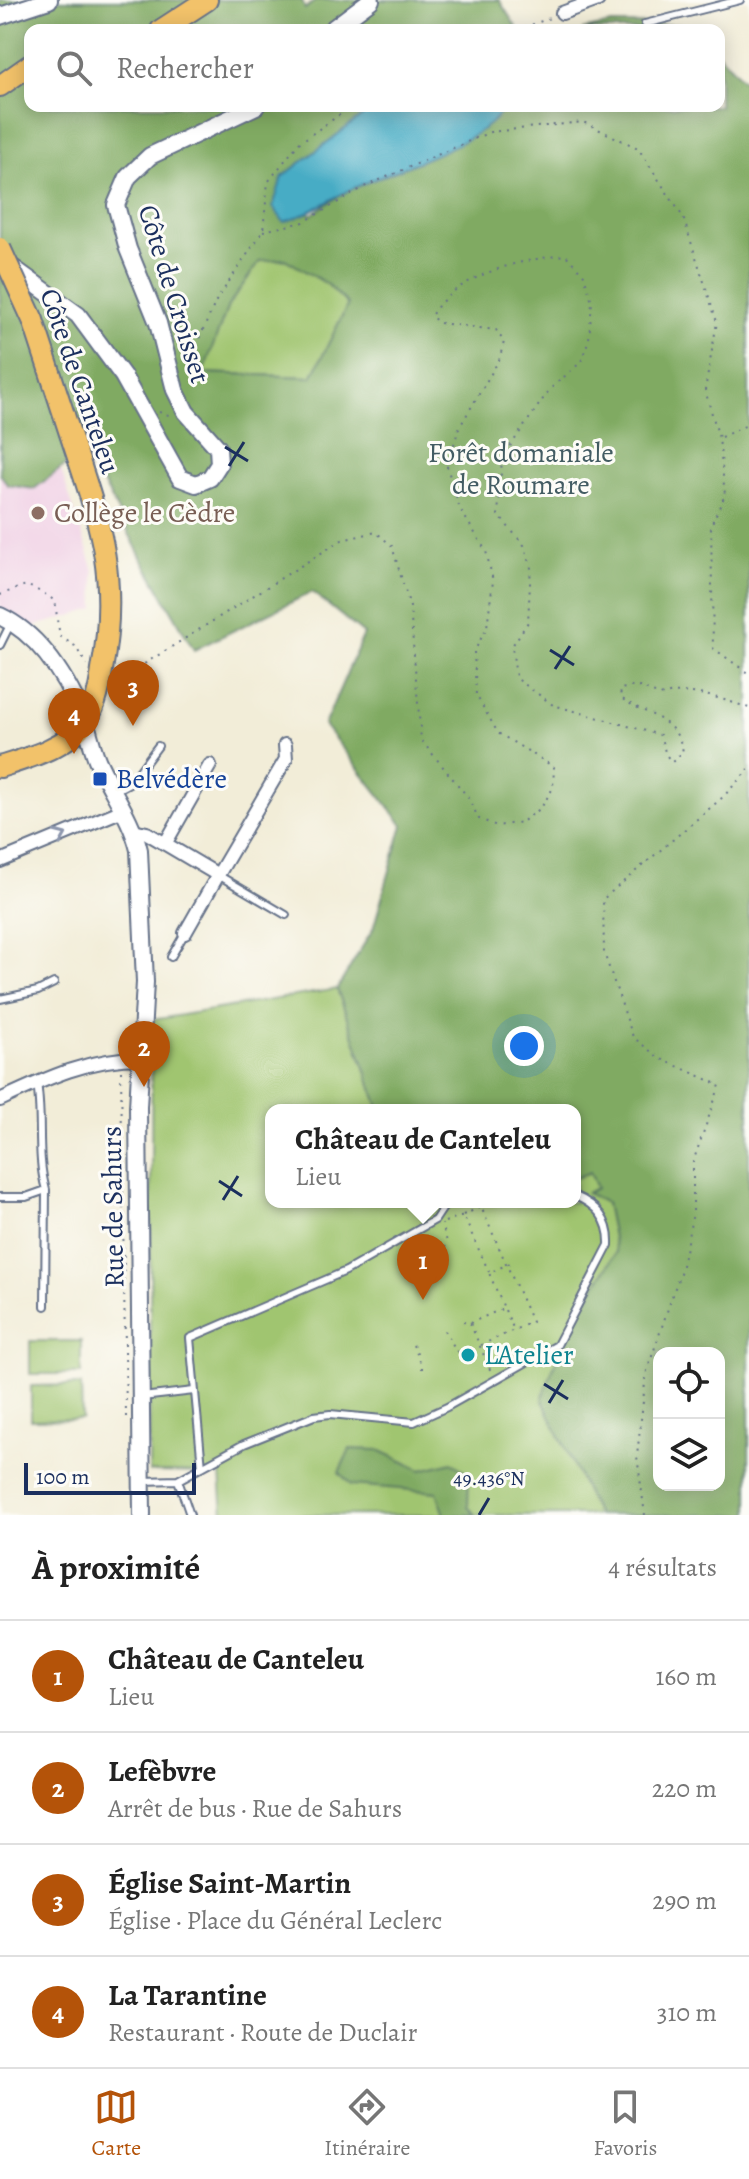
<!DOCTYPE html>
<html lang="fr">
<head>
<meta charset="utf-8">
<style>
  :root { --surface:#fff; --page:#f2f2f2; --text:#222; --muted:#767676; --line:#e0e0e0; --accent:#b45309 }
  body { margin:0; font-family:Alegreya,serif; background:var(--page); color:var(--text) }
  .controls { position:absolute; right:24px; bottom:24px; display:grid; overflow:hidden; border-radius:16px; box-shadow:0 4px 20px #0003 }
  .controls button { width:72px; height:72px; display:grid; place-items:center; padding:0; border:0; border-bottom:2px solid var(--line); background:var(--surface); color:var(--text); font:40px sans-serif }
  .scale { position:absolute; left:24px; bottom:20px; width:172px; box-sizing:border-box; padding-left:8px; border:4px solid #1b2f5e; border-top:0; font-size:22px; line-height:28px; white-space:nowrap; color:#1b2f5e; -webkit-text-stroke:6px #fdfcf7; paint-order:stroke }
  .you { position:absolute; left:524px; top:1046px; width:28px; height:28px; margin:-20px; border:6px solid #fff; border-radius:50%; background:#1a73e8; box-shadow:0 0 0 12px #1a73e833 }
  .badge { display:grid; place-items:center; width:52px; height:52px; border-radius:50%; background:var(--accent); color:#fff; font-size:26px; font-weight:700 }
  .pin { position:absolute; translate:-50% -66px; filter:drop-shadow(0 2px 4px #0008) }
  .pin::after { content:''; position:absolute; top:42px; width:28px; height:24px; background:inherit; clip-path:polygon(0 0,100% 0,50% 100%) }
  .popup { position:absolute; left:265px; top:1104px; width:316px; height:104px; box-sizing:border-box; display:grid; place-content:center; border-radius:16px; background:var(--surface); filter:drop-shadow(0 2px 6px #0005); font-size:26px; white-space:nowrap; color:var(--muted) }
  .popup b { font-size:30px; color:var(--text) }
  .popup::after { content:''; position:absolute; left:50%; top:100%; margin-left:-16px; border:16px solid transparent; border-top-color:var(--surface) }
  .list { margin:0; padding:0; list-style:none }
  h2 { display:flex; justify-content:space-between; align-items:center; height:104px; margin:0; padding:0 32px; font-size:34px }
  h2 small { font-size:26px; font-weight:400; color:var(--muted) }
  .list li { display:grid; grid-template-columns:52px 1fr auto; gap:24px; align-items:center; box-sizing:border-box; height:112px; padding:0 32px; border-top:2px solid var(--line) }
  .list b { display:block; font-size:30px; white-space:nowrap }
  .list p { margin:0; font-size:26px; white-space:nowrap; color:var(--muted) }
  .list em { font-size:26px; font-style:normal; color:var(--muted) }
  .icon { flex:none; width:44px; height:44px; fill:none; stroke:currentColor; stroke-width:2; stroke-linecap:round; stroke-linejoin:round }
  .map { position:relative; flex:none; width:749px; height:1515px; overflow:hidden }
  .search { position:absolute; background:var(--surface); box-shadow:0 4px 20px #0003; left:24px; right:24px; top:24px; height:88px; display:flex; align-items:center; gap:20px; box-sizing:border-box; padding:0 28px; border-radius:16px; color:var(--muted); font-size:30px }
  .sheet { height:552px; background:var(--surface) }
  nav { display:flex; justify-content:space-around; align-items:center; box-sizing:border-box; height:112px; border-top:2px solid var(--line); background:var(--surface); font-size:22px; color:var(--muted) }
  nav a { display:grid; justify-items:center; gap:4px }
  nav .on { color:var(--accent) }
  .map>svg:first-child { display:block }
</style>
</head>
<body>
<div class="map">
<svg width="749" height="1515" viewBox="0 0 749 1515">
  <rect width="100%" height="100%" fill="#fdfcf7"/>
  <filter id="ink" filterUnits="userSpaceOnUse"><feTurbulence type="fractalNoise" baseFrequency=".0125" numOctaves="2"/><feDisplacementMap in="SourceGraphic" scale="16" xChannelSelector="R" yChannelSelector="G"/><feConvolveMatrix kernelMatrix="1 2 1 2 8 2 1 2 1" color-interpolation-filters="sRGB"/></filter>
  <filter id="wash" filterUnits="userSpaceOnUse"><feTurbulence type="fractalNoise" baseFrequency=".006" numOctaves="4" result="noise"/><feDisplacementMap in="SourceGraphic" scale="32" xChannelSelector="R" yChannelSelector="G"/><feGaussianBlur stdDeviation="1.8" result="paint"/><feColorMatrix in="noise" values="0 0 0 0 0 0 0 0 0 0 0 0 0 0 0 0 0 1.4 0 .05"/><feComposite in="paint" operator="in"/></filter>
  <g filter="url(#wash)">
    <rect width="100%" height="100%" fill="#f2edd8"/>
    <path fill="#f0d0e5" d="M0,309L56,455L94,570L95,609L29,628L0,614Z"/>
    <path fill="#a0c570" stroke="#5e7a67" stroke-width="2" d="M285,259L327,284L348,305L312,377L202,373L228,306L260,261Z
      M337,989L380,1110H271V1202H575V1178L590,1172L597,1188L588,1192L606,1203L616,1252L566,1333L597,1515H223L220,1473L149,1472L152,1020Z
      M30,1341H81V1374H30Z
      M81,1385L82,1419L31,1420V1386Z"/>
    <path fill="#80aa62" stroke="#4e6c60" stroke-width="2" fill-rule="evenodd" d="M0,0H302L305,9L316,0H499L518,30H30V106H375L282,177L311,215C323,207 335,197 348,191C380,175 493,140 503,106H719V54L749,86V1515H597L542,1399L566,1333L616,1252L606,1203L587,1193L597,1188L590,1172L575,1178V1110H380L337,989L373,929L403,825L324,725L364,634L312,592L194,650L140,555L90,457L67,464L34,489L8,485L0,474ZM285,259L327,284L348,304L312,377L203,373L228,306L260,261ZM659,1353H719V1485H659Z
      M612,24L692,25L697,30H582Z
      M350,1449L379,1450L421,1470L452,1462L469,1475L468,1507L476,1515H445L437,1492L351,1485L339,1472Z"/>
    <path fill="#46acc5" stroke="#306e92" stroke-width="2" d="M375,106H503C493,142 377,174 344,193C322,204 308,215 284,222L273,207L282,177Z"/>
  </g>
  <g filter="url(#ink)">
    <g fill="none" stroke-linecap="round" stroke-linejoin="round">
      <defs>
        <path id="service" d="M645,24L740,0
          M0,645L10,625
          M114,791L131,782L158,746
          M218,875L286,915
          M171,957L185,933
          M0,999L38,991L54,983
          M0,1197H26L46,1190C36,1155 43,1119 37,1083
          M45,1306L46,1190
          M142,1397L194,1391
          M202,1467L190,1338L346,1271L435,1220L447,1202
          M178,1480L190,1515
          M142,1481L178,1480L244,1444L314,1416L330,1414L414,1422L447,1407L557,1345L609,1245C610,1221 597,1205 575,1196"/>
        <path id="minor" d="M562,13L598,0
          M133,830L147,833L218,875L286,759L285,745
          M165,844L210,765
          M0,861L123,810
          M185,933L218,875
          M0,1100C45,1079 89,1058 140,1058"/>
        <path id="tertiary" d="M0,16L49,0
          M331,30L371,0
          M5,262L78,315L123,376L180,478L196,484L210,478L219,464L218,448L186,412L175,390L158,323L128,249L116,205L128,177L150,156L256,106
          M0,616C40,635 67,679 84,719C90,734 92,751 100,766C113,794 132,820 139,850L145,982L138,1107L142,1515"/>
        <path id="primary" d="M161,30L207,0
          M0,86L30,65
          M0,767C28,758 67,747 85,722C95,709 100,686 102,670C121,566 95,512 64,415"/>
      </defs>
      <use href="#service" stroke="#667289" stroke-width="10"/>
      <use href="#minor" stroke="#667289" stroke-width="16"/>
      <use href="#tertiary" stroke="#667289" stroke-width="20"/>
      <use href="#primary" stroke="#667289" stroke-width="24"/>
      <path stroke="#667289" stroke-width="2" stroke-dasharray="2 6" stroke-linecap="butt" d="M517,30L550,18
        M263,231L304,222L366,186L490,132L583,122L638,148L683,217L717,322L705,390L719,438L725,495L711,525L713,648L749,674
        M173,318L181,322C182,335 183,341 196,346L216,301L263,231L268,182L299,143L352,106
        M159,412L172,416
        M721,437L749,424
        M0,595L26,585C70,605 49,599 61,637L75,646L87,665
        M116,674L125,676L342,540L376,532L392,546L410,607L421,740L467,796L479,819L497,826L522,822L541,808L553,788L554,767L498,733L476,695L474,652L487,627L493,581L486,551L460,509L447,467L459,428L499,360L504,342L496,330L439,323L431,316C455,275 521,259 566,255L584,275L592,302L589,339L581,362L550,389L502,458L498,515L524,545L531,565L528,622L512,646L516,678L553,705L660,735L666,755L672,762L683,752C677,717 646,716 621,698L620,689L636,686L663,696C687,686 725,700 749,708
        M121,1071L126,1417
        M463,1215L481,1207L532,1322L514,1330
        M445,1222L463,1215L489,1272
        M433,1257L444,1251L447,1242L442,1224
        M463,1322L470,1323L491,1372
        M470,1323L504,1308L489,1273L512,1262
        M444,1330L458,1353
        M413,1345L422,1365V1375
        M481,1345L514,1330L504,1308
        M645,1515L637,1456L646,1374L681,1270L693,1213V1162L720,1085L659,1058L633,1037L604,953L603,899L723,797L749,769"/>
      <use href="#service" stroke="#fff" stroke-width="6"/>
      <use href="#minor" stroke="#fff" stroke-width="12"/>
      <use href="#tertiary" stroke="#fff" stroke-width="16"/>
      <use href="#primary" stroke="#f2c26a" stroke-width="20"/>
      <defs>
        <path id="primary-bridge" d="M0,248L33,320L64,415"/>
      </defs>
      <use href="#primary-bridge" stroke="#667289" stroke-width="24" stroke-linecap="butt"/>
      <use href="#primary-bridge" stroke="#f2c26a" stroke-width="20"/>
    </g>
    <defs><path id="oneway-chevron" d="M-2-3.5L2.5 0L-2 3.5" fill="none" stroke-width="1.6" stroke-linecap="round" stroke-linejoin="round" transform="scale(2)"/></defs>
    <use stroke="#8d97ae" href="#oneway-chevron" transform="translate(61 836) rotate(-23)"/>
  </g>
  <path fill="none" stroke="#1b2f5e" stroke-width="3" d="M225,447L248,461M229,466L244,442M550,650L574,665M555,669L570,646M219,1181L242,1196M223,1200L238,1176M544,1384L568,1399M549,1403L563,1380M479,1515L489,1498"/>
  <circle fill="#8d6e63" stroke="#fdfcf7" stroke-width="3" cx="38" cy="513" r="8"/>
  <rect fill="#1a4fb4" stroke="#fdfcf7" stroke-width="3" x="92" y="771" width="16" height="16" rx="4"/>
  <circle fill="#0f9aa8" stroke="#fdfcf7" stroke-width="3" cx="468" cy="1355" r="8"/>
  <g text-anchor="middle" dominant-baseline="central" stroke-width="6" stroke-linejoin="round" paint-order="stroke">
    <g font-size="28" fill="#1b2f5e" stroke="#fdfcf7">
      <text transform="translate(174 294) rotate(73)">Côte de Croisset</text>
      <text transform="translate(80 381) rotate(71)">Côte de Canteleu</text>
      <text transform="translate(113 1207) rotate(-91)">Rue de Sahurs</text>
    </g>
    <g font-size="28" fill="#435c63" stroke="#fdfcf7">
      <text x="521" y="453">Forêt domaniale<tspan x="521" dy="32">de Roumare</tspan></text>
    </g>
    <g font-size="28" fill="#785e54" stroke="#fdfcf7" text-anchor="start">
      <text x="54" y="513">Collège le Cèdre</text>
    </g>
    <g font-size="28" fill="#164399" stroke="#fdfcf7" text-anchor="start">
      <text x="116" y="779">Belvédère</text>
    </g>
    <g font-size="28" fill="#0d838f" stroke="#fdfcf7" text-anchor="start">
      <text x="484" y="1355">L'Atelier</text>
    </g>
  </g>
  <g font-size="20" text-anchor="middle" fill="#1b2f5e" stroke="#fdfcf7" stroke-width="6" stroke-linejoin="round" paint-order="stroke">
    <text x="489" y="1485">49.436°N</text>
  </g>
</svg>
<div class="controls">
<button><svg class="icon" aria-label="locate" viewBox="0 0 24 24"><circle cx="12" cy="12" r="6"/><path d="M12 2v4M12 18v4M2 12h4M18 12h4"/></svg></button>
<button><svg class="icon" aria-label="layers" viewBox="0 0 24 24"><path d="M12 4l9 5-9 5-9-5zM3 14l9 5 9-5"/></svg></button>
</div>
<div class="scale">100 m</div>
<div class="you"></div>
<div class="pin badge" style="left:423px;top:1300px">1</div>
<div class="popup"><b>Château de Canteleu</b>Lieu</div>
<div class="pin badge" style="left:144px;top:1087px">2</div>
<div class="pin badge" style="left:133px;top:726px">3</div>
<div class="pin badge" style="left:74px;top:754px">4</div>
<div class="search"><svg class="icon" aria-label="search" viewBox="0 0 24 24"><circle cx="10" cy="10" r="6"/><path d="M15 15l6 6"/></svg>Rechercher</div>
</div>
<section class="sheet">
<h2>À proximité<small>4 résultats</small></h2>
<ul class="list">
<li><span class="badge">1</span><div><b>Château de Canteleu</b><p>Lieu</p></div><em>160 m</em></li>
<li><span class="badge">2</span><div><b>Lefèbvre</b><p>Arrêt de bus · Rue de Sahurs</p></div><em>220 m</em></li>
<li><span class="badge">3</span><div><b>Église Saint-Martin</b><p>Église · Place du Général Leclerc</p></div><em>290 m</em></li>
<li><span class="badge">4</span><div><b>La Tarantine</b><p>Restaurant · Route de Duclair</p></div><em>310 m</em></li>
</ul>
</section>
<nav>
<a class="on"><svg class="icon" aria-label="map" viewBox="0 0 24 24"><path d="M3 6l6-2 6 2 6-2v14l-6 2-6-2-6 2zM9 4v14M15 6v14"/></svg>Carte</a>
<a><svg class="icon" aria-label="directions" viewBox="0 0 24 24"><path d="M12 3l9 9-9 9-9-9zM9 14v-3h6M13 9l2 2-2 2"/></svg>Itinéraire</a>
<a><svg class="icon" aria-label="saved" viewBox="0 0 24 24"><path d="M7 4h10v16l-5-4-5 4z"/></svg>Favoris</a>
</nav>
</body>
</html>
